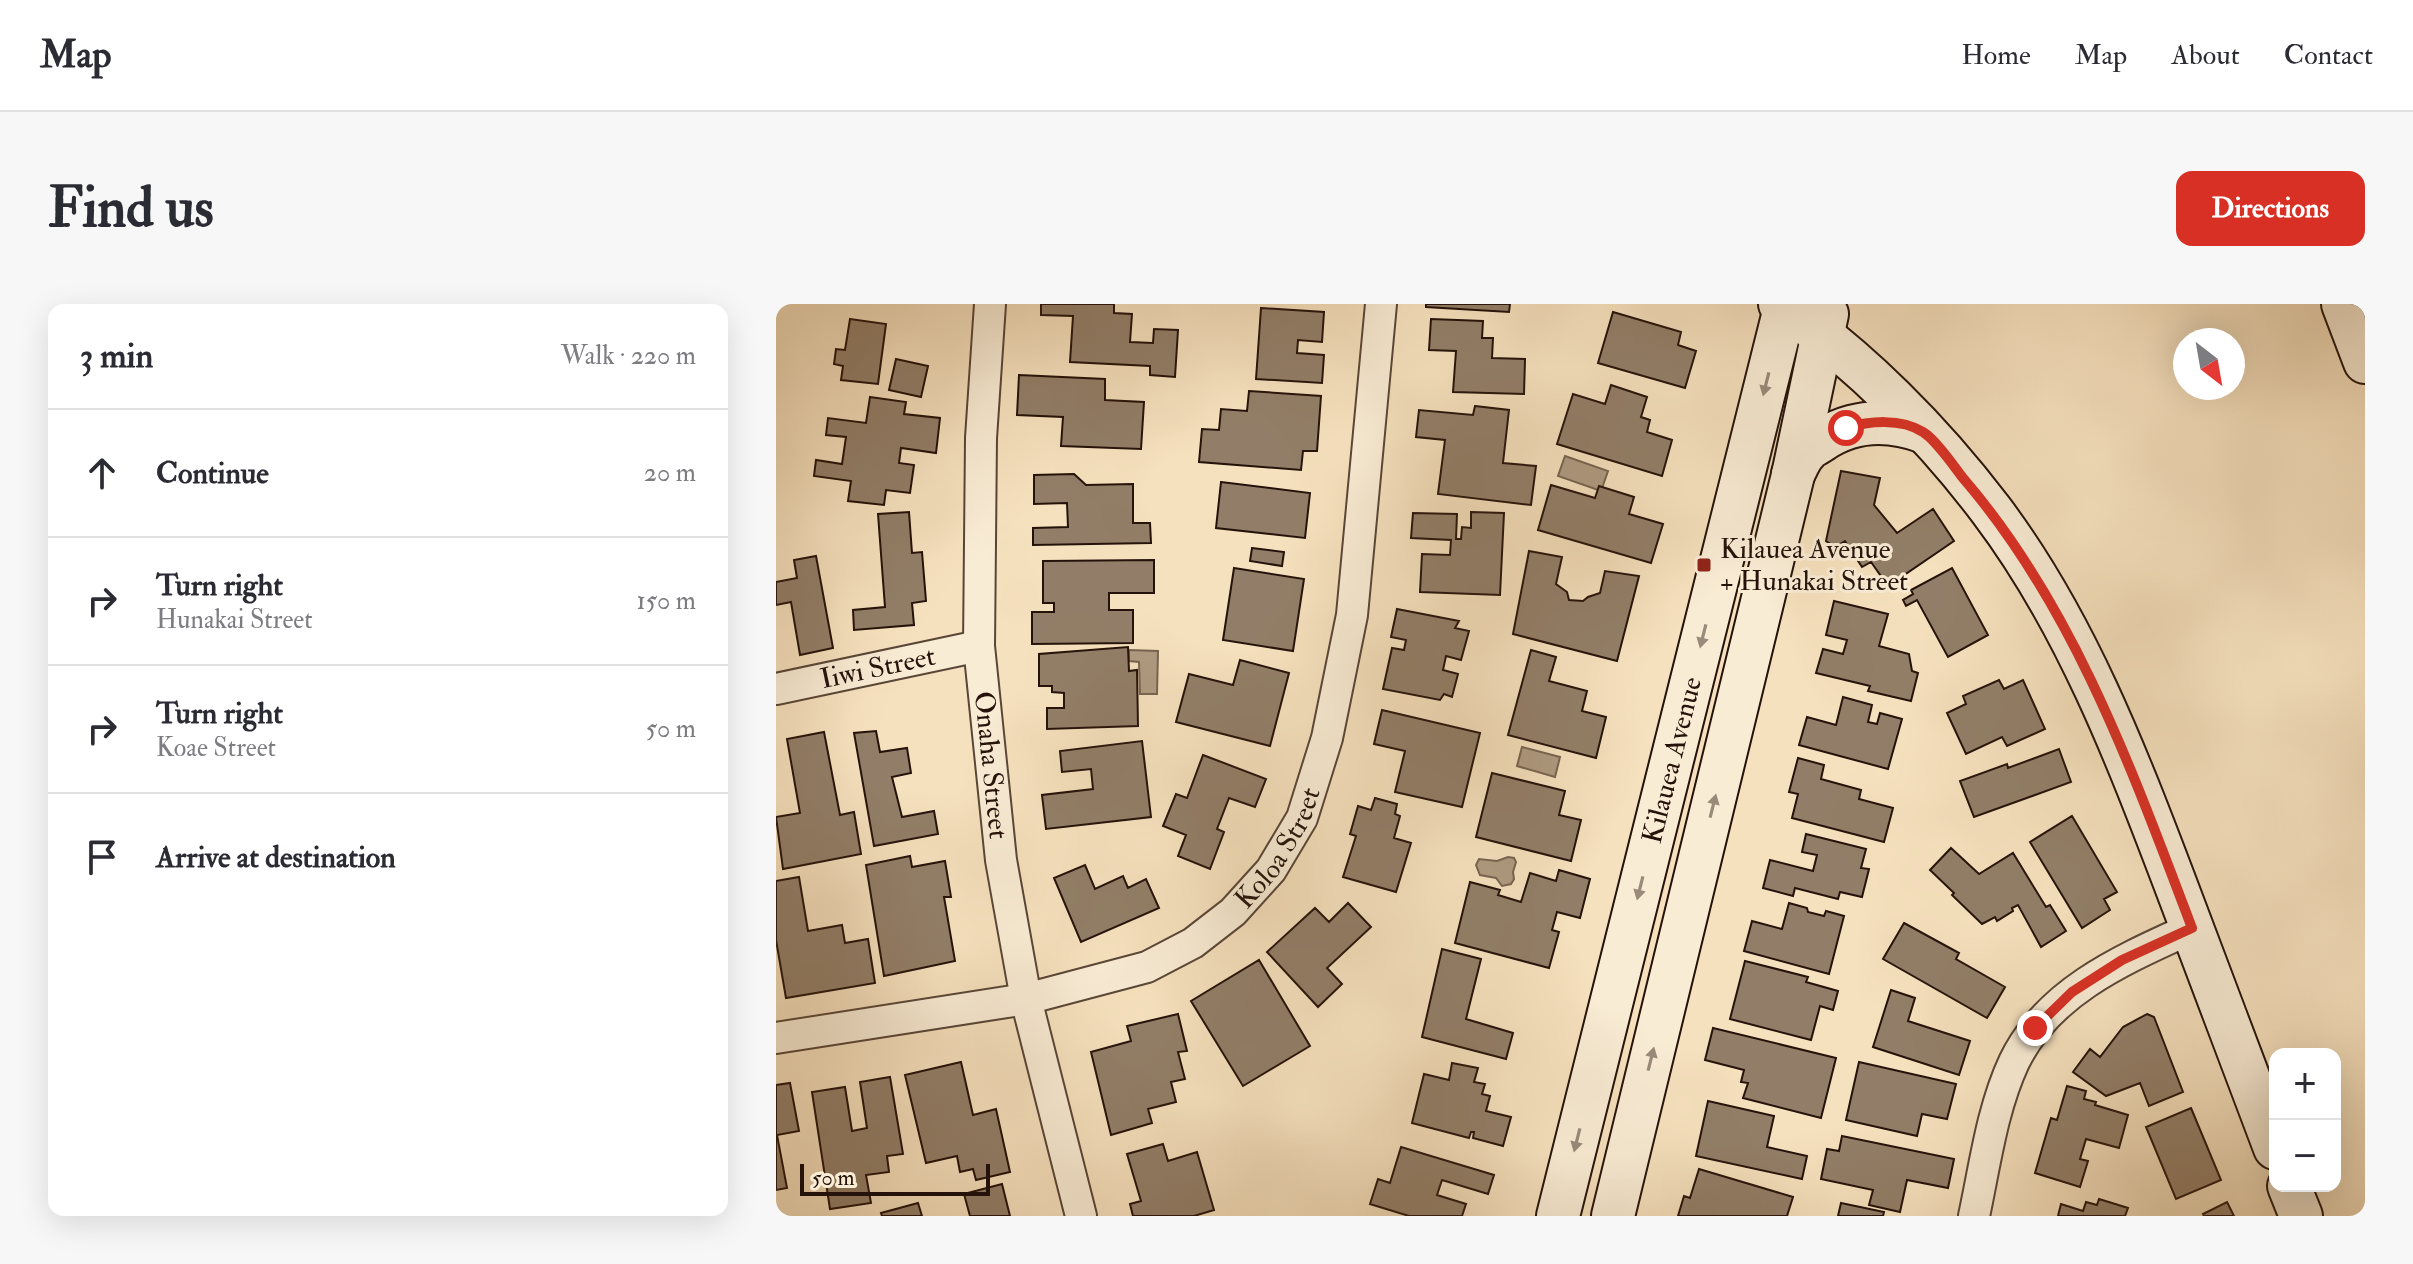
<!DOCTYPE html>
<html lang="en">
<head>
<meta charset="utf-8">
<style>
  :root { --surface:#fff; --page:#f7f7f7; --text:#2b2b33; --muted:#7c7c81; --line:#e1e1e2; --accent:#d93025 }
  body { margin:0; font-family:"IM FELL Double Pica",serif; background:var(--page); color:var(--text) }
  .controls { position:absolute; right:24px; bottom:24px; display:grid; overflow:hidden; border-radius:16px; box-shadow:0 8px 32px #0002 }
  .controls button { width:72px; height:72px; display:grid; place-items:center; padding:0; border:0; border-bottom:2px solid var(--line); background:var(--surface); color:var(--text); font:40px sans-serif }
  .compass { position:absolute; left:1397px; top:24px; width:72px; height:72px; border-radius:50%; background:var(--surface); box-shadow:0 8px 32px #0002; rotate:149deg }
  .scale { position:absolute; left:24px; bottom:20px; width:190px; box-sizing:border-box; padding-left:8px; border:4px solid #25120a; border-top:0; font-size:22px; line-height:28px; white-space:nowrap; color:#25120a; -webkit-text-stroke:6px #f9ecd5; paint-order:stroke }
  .stop { position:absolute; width:24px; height:24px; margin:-18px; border:6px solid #d93025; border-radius:50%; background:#fff }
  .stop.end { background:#d93025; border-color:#fff; box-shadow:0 2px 8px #0008 }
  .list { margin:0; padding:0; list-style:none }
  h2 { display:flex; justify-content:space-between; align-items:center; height:104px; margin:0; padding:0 32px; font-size:34px }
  h2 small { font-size:26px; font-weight:400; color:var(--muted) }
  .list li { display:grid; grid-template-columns:52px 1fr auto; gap:24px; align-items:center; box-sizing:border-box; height:128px; padding:0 32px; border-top:2px solid var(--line) }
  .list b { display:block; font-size:30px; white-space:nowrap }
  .list p { margin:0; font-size:26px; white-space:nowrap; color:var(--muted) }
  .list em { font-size:26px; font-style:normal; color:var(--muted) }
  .icon { flex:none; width:44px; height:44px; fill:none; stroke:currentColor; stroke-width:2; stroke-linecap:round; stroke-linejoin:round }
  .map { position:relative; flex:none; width:1589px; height:912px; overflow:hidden; border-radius:16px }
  header { display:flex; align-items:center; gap:48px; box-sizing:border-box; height:112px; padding:0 40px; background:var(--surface); border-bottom:2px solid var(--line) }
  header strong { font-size:38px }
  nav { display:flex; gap:44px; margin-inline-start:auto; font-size:28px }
  .intro { display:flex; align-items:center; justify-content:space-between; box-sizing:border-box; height:192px; padding:0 48px }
  h1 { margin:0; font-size:56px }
  .button { padding:20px 36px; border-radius:16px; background:var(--accent); color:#fff; font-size:28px; font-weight:700 }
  main { display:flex; gap:48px; padding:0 48px }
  aside { flex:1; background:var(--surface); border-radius:16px; box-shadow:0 8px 32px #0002 }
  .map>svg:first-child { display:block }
</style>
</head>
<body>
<header>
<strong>Map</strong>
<nav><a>Home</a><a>Map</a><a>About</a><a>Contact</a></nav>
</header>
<div class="intro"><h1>Find us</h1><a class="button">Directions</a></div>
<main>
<aside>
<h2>3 min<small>Walk · 220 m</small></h2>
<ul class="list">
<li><svg class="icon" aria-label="ahead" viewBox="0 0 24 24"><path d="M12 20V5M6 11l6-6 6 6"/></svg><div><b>Continue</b></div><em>20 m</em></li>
<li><svg class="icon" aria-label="right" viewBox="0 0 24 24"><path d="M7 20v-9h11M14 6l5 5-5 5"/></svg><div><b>Turn right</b><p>Hunakai Street</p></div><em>150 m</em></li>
<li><svg class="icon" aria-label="right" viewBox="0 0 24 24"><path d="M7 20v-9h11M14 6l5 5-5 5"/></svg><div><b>Turn right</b><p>Koae Street</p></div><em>50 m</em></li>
<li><svg class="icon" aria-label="arrive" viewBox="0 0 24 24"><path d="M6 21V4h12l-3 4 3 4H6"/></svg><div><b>Arrive at destination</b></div></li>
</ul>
</aside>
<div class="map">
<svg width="1589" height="912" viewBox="0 0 1589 912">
  <rect width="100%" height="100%" fill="#f6e1be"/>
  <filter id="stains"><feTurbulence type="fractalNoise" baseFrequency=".0025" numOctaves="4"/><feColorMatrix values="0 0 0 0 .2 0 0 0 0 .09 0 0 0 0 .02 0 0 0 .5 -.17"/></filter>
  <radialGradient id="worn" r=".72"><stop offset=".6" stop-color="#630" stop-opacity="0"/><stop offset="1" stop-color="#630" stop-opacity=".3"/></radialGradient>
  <path fill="#af9b81" stroke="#786451" stroke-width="2" d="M789,152L832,167L825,187L782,172Z
    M353,346L382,347L381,390H364L363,358L353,357Z
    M746,443L784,453L779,473L741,462Z
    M732,553L738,554L740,558L737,568L738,575L735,580L726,582L720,574L704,571L700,561L703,555L721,557Z"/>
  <path fill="#927e68" stroke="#25120a" stroke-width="2" d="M265,0H338V9L356,10L354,38L377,39L378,25L402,26L399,73L374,71V62L294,58L297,12L265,11Z
    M650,0H734L733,8L650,3Z
    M485,4L548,8L546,38L522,36L521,49L548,51L546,79L480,75Z
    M837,8L905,28L902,41L920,47L909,84L822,59Z
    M74,15L110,20L102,80L65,76L67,62L58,60L60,45L69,46Z
    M655,15L707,17L706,34H717L716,54L749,55L748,90L677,88L680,47L653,46Z
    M120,55L152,62L145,93L113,86Z
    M243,71L329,75V96L368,98L365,145L285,142L287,113L241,111Z
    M835,81L871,93L865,113L874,116L871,128L896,136L886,172L781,140L797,90L829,100Z
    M473,87L545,92L541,147H527L525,166L423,158L426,125L443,126L445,105L471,107Z
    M94,93L130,98L128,110L164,114L160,149L125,144L123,159L138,161L134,189L110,186L108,201L72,197L75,177L38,172L40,156L66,160L70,133L50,131L52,114L90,119Z
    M699,102L733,106L727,159L760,162L755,201L662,190L669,136L640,133L643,106L697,111Z
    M1065,167L1104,174L1098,201L1121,229L1157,205L1178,237L1112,282L1095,258L1086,263L1069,237L1059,243L1050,237Z
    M298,170L310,181L357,180V219H374L375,239L257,241V224L292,223L291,199L258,200V171Z
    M445,178L534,189L529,234L440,224Z
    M775,181L819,194L823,182L858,193L853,210L887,220L875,259L762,226Z
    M133,208L136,249L146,248L150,297L136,299L138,321L78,326L77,306L109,303L102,210Z
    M695,208L728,209L724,291L644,288L646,250L674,251L675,236L635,234L637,209L681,210L680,235H685L686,223L695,224Z
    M476,244L508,248L506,262L474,257Z
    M753,247L786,253L780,280L791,288L793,296L807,297L812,293L824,289L829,267L863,272L841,357L737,330Z
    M40,252L57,344L24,351L15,298L0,301V278L21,274L18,256Z
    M378,256V289H333V306H357V339L256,340V308H278V299H267V257Z
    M458,264L528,275L517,347L447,336Z
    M1176,264L1212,331L1172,353L1141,296L1130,302L1127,296L1137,290L1135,286Z
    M1058,297L1112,310L1103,342L1133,350L1136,367L1142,369L1135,397L1092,387L1094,382L1040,369L1047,345L1067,350L1071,336L1050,331Z
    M621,305L683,317L679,324L693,327L685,356L670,352L667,366L682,370L676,393L668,390L664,396L607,385L616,344L628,346L630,336L615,333Z
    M352,343L353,367L361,366L362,422L271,425V404H288V389L276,388V382H263V350Z
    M755,346L780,353L773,377L811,387L806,407L830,413L820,454L732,431Z
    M464,356L513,369L494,442L400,418L413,370L457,381Z
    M1223,376L1228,385L1247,376L1269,425L1231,442L1226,433L1190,450L1171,409L1190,400L1187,392Z
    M1067,393L1096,401L1092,418L1101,420L1104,409L1126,415L1112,465L1023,441L1031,413L1060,421Z
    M606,406L704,429L686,503L619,488L629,447L598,440Z
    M100,427L104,448L131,444L135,469L116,473L126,513L158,507L162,530L98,542L78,429Z
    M48,428L64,511L78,508L85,550L7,565L0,513L24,509L11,435Z
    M366,437L375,513L270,525L266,491L317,485L315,465L286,468L284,447Z
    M1283,445L1295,478L1198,513L1184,477L1231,460L1232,464Z
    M427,451L490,475L479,503L453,494L441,525L448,528L434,565L402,552L410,531L387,522L400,490L411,494Z
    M1022,454L1048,461L1045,475L1085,486L1083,495L1117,504L1108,538L1016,514L1022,490L1013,488Z
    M716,469L789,487L783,511L805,516L795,557L700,533Z
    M599,494L621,500L619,510L624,512L618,534L635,539L620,588L567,573L580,532L574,530L582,502L595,506Z
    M1296,512L1341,588L1328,595L1334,606L1306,624L1254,538Z
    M1030,530L1090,545L1085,564L1093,565L1086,593L1064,588L1062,595L1019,584L1017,592L987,584L994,556L1037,567L1041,551L1026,548Z
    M1175,544L1203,570L1237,549L1270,603L1274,601L1290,627L1265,643L1242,601L1236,604L1237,607L1221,617L1219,613L1206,620L1176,591L1178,589L1154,566Z
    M134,552L136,563L169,557L175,593H168L179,657L108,672L90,561Z
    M309,561L319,585L347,572L352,584L370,575L383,604L305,638L278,574Z
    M783,566L814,575L804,614L781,608L776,626L783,628L773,664L679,639L694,578L724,586L722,591L745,598L754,569L780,577Z
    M23,573L32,627L66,621L69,639L92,635L99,679L10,694L0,636V577Z
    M572,599L595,623L551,664L566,680L542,703L491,648L539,604L553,618Z
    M1013,599L1031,604L1032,608L1048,612L1050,607L1068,612L1053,670L968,647L976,617L1006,625Z
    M1128,619L1183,649L1180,655L1229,683L1211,714L1107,655Z
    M666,645L705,655L690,715L737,729L730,755L646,733Z
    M483,656L534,742L467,782L415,697Z
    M969,657L1032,673L1030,678L1062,687L1057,706L1044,702L1035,736L954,715Z
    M1115,686L1139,694L1132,717L1194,737L1183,771L1097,743Z
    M402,710L411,747L402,748L409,775L395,778L400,798L372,805L376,819L335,831L315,748L355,737L351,722Z
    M1371,710L1378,713L1407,788L1373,802L1364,779L1330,792L1297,768L1314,745L1324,753L1347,723Z
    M937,724L1060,754L1045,814L967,794L972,779L965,778L968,766L929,756Z
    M185,758L197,811L220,805L234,868L200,876L197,865L184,868L181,852L150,859L129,771Z
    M1083,758L1180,780L1171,815L1146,810L1141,832L1070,816Z
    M676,759L702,764L698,778L709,780L706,790L714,792L710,807L735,813L727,842L697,834L698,828H695L693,834L636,819L648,770L673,776Z
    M114,773L127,850L111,852L113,868L90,871L95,899L54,905L36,788L69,783L76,827L91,824L84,778Z
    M14,779L23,827L1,831L11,884L0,886V781Z
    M1291,782L1310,787L1308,795L1320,798L1319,801L1352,811L1343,844L1310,835L1304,855L1312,857L1304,883L1259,869L1275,814L1281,816Z
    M932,797L998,812L991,843L1031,852L1026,875L920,852Z
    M1415,804L1445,876L1400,895L1370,823Z
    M1066,832L1178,855L1172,884L1131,876L1124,908L1093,901L1097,886L1045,875L1051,845L1063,847Z
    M387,840L392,857L421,848L438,906L418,912H357L354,900L365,897L351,850Z
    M625,843L718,871L712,890L666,876L661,891L690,900L686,912H633L594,900L602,875L614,879Z
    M923,865L1017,893L1011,912H902L908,892L914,894Z
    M226,880L234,912H194L188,890Z
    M1323,895L1352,904L1349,912H1282L1285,900L1307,907L1310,898L1321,901Z
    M1451,898L1458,912H1428L1427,910Z
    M142,899L146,912H106L105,909Z
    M1065,899L1108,908L1107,912H1062Z"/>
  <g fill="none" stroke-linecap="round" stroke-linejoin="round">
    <defs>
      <g id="street">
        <path id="s1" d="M214,0L205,134L203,342L225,556L250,695L305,912"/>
        <path id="s2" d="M0,385L203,342"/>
        <path id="s3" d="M0,734L250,695L371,663L417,639L457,608L495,566L526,514L551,434L576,311L605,0"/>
        <path d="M1198,912C1209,861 1216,805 1238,758C1272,687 1348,655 1416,624"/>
      </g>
      <g id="secondary">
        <path d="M1004,0C1083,55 1156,128 1215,206C1299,317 1350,450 1399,579C1432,667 1466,756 1499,844"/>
        <path d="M1567,0L1589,58"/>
        <path d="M1017,170C1021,163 1024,154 1030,148C1033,144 1040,140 1045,137C1077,115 1114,115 1149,128"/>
        <path d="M1513,882L1525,912"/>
        <path id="s4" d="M782,912L1010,0"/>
        <path d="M837,912L1017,171L1051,10"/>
      </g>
    </defs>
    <use href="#street" stroke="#594637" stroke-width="34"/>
    <use href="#secondary" stroke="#25120a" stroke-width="46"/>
    <use href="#street" stroke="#f9ecd5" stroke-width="30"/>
    <use href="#secondary" stroke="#f9ecd5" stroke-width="42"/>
  </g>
  <defs><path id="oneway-solid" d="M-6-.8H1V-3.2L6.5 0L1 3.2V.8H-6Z" transform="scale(2)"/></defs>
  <g fill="#9a8a7a">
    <use href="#oneway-solid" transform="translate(990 80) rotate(104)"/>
    <use href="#oneway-solid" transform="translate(927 332) rotate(104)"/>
    <use href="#oneway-solid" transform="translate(937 502) rotate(-76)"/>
    <use href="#oneway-solid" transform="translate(864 584) rotate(104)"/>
    <use href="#oneway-solid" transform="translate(875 755) rotate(-76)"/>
    <use href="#oneway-solid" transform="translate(801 836) rotate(104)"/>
  </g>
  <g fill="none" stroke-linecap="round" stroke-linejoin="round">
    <path stroke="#d93025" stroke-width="10" d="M1070,124C1093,117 1125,114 1147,128C1160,136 1177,161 1187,174C1298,303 1356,466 1416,624L1346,656L1296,688L1259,724"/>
  </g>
  <rect fill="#8f2418" stroke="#f9ecd5" stroke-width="3" x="920" y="253" width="16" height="16" rx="4"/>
  <g text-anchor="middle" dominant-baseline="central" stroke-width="6" stroke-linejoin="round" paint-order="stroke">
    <g font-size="28" fill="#25120a" stroke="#f9ecd5" text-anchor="start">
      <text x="944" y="245">Kilauea Avenue<tspan x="944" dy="32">+ Hunakai Street</tspan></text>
    </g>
    <g font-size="28" fill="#25120a" stroke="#f9ecd5">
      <text stroke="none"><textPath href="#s2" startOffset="104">Iiwi Street</textPath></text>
      <text stroke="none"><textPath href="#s4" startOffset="470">Kilauea Avenue</textPath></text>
      <text stroke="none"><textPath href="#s1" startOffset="462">Onaha Street</textPath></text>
      <text stroke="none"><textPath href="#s3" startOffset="560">Koloa Street</textPath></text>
    </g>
  </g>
  <rect width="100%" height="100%" filter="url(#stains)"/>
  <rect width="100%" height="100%" fill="url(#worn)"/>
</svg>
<div class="controls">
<button>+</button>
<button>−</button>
</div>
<svg class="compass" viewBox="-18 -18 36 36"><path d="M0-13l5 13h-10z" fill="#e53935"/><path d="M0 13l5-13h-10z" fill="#7c7c81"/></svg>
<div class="scale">50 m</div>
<div class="stop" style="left:1070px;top:124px"></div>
<div class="stop end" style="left:1259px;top:724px"></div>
</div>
</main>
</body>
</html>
